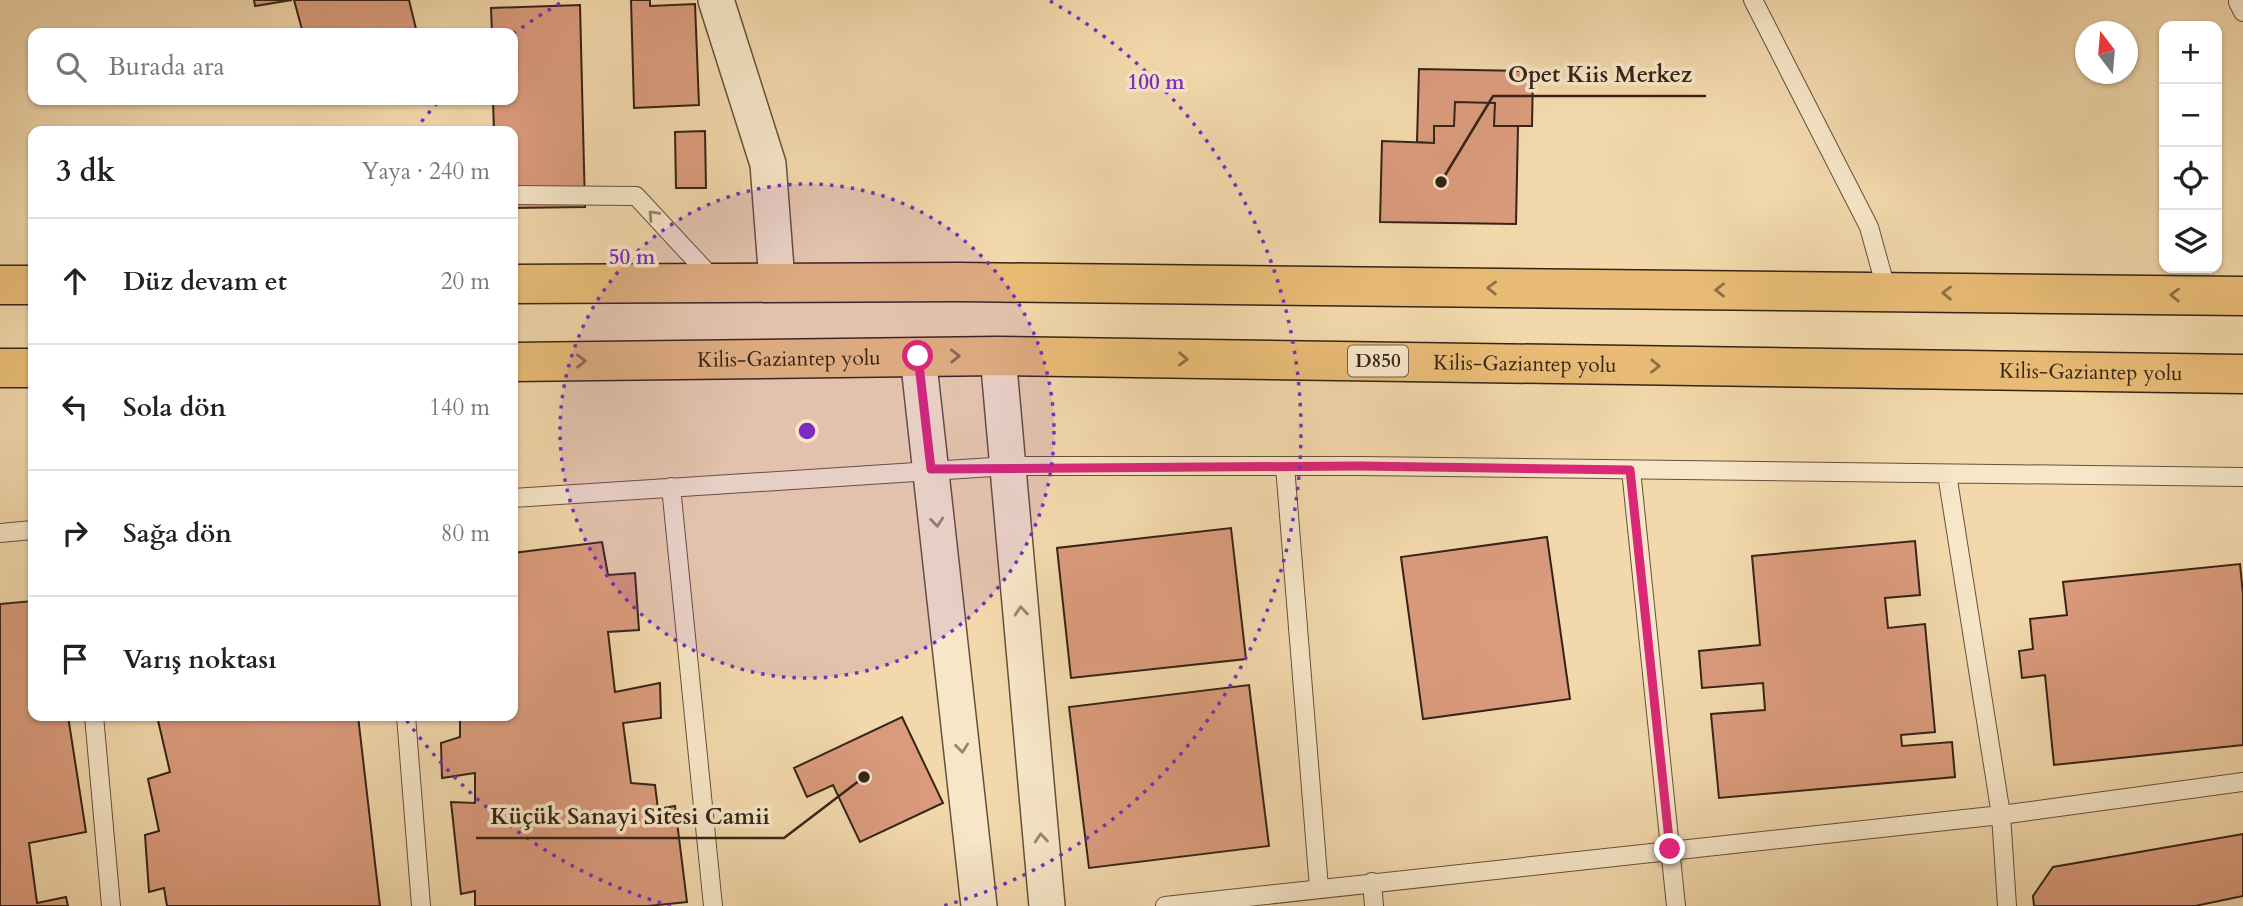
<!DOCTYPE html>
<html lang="tr">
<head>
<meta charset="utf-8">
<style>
  :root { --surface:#fff; --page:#f6f6f6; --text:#222; --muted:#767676; --line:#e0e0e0 }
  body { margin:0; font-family:Cardo,serif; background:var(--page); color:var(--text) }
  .controls { position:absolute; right:21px; top:21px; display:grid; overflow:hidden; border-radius:14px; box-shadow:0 2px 5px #0004 }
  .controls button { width:63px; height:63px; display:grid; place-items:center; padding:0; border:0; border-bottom:2px solid var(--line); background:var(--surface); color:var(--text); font:35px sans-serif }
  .compass { position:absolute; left:2075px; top:21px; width:63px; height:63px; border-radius:50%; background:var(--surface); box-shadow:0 2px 5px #0004; rotate:344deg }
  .stop { position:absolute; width:21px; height:21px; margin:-16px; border:5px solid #db2777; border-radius:50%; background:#fff }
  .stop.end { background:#db2777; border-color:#fff; box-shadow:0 2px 7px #0008 }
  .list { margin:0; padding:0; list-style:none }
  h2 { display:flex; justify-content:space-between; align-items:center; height:91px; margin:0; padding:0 28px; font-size:30px }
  h2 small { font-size:23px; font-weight:400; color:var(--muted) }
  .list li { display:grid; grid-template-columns:46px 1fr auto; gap:21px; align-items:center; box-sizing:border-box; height:126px; padding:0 28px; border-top:2px solid var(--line) }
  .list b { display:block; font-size:26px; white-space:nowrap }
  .list em { font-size:23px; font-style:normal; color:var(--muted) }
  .icon { flex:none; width:38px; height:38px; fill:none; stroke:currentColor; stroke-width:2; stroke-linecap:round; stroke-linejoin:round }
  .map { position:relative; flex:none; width:2243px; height:906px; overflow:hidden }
  .search { position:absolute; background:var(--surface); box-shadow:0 2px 5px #0004; left:28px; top:28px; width:490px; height:77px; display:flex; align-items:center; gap:18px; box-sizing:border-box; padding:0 24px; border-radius:14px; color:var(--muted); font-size:26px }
  .panel { position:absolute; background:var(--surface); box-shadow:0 2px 5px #0004; left:28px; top:126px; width:490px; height:595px; border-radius:14px }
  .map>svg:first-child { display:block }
</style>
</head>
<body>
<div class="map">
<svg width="2243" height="906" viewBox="0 0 2243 906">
  <rect width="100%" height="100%" fill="#f2d8ab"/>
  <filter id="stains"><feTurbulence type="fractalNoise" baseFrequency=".00286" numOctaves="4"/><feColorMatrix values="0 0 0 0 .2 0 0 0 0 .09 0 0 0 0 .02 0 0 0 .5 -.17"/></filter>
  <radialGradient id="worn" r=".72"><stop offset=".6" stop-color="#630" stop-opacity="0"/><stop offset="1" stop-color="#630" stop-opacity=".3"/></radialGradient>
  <path fill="#da9b7c" stroke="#352416" stroke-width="2" d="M254,0H292L255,6Z
    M294,0H409L417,33H303Z
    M631,0H650V6L695,4L699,105L634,108Z
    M580,5L585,207L513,208V131H494L493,100H513V33H492L491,8Z
    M1419,69L1533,71L1532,126H1494L1495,103L1455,102L1454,126H1434V143L1417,142Z
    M1455,102L1495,103L1494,126H1518L1516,224L1380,222L1382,141L1434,143V126H1454Z
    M705,131L706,188H676L675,132Z
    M1231,528L1246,659L1071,678L1057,548Z
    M1547,537L1570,699L1423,719L1401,557Z
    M1915,541L1920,595L1885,598L1888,628L1925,624L1935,732L1901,735L1902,746L1952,742L1955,777L1719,798L1711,714L1765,710L1763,683L1702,688L1699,651L1760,645L1752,556Z
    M602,542L608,575L635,573L639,630L608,632L615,692L660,683L661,718L623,723L631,783L655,785L658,809L675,806L687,902L648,906H475V891L461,894L451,802L475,803V773L442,778L441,743L460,737V716H513V553Z
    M2240,564L2243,594V745L2054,765L2045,675L2022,678L2019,651L2033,649L2030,619L2067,615L2063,582Z
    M33,601V716H68L86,832L29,843L37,903L66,897L68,906H0V604Z
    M1249,685L1269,846L1089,868L1069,707Z
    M157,716H358L380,906H167L164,888L149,892L145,835L159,831L148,779L170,772Z
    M902,717L943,803L860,842L833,785L807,797L794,768Z
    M2243,834V896L2195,906H2034L2033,896L2053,867Z"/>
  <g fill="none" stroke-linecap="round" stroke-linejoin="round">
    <defs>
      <path id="lane" d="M1753,0L1869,227L1887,292
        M2238,2L2243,12
        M513,195L636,196L714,280
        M1285,466L1319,888
        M1631,470L1676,906
        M1947,474L2001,815L2007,906
        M671,487L713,906
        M513,498L1008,466H1360L2243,477
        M0,533L33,530
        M94,716L111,906
        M406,716L421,906
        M1372,882L1374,906
        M1165,906L2001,815L2243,782"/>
      <path id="street" d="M716,0L768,164L777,282
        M918,356L979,906
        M998,356L1047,906"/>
      <g id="highway">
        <path d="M513,284L959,282L2243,296"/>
        <path d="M0,285H33"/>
        <path id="s1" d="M513,362L998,356L2243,374"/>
        <path d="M0,368H33"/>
      </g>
    </defs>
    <use href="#lane" stroke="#64513b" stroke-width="20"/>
    <use href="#street" stroke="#64513b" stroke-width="38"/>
    <use href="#highway" stroke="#352416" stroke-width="41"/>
    <use href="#lane" stroke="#f7e6c8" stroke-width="18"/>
    <use href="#street" stroke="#f7e6c8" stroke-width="35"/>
    <use href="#highway" stroke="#e9bc76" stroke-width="38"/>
  </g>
  <defs><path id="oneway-chevron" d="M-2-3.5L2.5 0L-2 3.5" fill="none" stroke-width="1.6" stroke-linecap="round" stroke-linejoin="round" transform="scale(1.75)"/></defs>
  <g stroke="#96856f">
    <use href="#oneway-chevron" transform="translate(653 215) rotate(-133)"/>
    <use href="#oneway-chevron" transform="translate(937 522) rotate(84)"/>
    <use href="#oneway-chevron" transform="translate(1021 611) rotate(-95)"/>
    <use href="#oneway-chevron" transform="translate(962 748) rotate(84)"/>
    <use href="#oneway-chevron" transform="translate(1041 838) rotate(-95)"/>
  </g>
  <g stroke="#8f7046">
    <use href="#oneway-chevron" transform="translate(1492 288) rotate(-179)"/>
    <use href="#oneway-chevron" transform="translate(1720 290) rotate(-179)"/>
    <use href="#oneway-chevron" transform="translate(1947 293) rotate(-179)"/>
    <use href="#oneway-chevron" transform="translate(2175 295) rotate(-179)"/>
    <use href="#oneway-chevron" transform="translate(955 356) rotate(-1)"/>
    <use href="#oneway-chevron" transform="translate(1183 359) rotate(1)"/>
    <use href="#oneway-chevron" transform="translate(581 361) rotate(-1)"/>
    <use href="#oneway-chevron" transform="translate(1655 366) rotate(1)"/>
  </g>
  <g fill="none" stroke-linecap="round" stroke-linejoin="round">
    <path stroke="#db2777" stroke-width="9" d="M918,356L931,469L1360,466L1630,470L1670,849"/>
  </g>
  <circle cx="807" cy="431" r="247" fill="#7b2cbf" fill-opacity=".12"/>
  <g fill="none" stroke="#7b2cbf" stroke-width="3.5" stroke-dasharray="3.5 7">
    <circle cx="807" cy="431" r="247"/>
    <path d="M671 906A494 494 0 0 1 405 718M415 130A494 494 0 0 1 440 100M513 34A494 494 0 0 1 564 1M1050 1A494 494 0 0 1 943 906"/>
  </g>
  <g text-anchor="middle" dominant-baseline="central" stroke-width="7" stroke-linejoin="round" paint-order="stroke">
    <rect fill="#f7e6c8" stroke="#6f5e4b" stroke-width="2" x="1348" y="345.5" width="60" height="31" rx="5"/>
    <g font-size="19" font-weight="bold" fill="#352416">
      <text x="1378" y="361">D850</text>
    </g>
    <g font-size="21" fill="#352416" stroke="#f7e6c8">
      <text stroke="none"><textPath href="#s1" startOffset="276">Kilis-Gaziantep yolu</textPath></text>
      <text stroke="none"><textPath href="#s1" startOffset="1012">Kilis-Gaziantep yolu</textPath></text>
      <text stroke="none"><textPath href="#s1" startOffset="1578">Kilis-Gaziantep yolu</textPath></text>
    </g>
  </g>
  <circle cx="807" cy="431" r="10" fill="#7b2cbf" stroke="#f7e6c8" stroke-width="3.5"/>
  <g font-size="21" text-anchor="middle" font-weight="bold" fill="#7b2cbf" stroke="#f7e6c8" stroke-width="7" stroke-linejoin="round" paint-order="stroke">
    <text x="1156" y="89">100 m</text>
    <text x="632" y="264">50 m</text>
  </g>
  <path fill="none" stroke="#352416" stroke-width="2.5" d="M1441 182L1493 96H1706M864 777L784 838H476"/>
  <g fill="#352416" stroke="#f7e6c8" stroke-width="2.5">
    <circle cx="1441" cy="182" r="7"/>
    <circle cx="864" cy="777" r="7"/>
  </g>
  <g font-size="23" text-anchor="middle" font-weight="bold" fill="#352416" stroke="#f7e6c8" stroke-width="7" stroke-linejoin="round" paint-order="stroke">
    <text x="1600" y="82">Opet Kiis Merkez</text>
    <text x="630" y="824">Küçük Sanayi Sitesi Camii</text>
  </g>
  <rect width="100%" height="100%" filter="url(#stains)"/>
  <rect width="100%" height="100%" fill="url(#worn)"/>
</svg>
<div class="controls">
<button>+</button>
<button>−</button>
<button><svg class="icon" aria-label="locate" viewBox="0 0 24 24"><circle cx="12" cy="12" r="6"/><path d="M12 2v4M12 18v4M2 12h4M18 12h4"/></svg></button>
<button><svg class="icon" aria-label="layers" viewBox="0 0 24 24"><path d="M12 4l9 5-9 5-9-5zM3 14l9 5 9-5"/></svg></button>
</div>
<svg class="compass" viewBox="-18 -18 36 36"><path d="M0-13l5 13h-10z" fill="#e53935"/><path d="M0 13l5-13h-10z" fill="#767676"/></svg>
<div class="stop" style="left:918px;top:356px"></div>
<div class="stop end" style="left:1670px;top:849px"></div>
<div class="search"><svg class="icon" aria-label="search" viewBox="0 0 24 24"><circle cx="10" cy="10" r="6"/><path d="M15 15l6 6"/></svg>Burada ara</div>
<section class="panel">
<h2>3 dk<small>Yaya · 240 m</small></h2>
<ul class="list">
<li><svg class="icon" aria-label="ahead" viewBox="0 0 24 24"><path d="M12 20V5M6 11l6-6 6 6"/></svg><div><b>Düz devam et</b></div><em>20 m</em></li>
<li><svg class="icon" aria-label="left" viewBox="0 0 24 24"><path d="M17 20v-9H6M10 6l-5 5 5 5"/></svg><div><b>Sola dön</b></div><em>140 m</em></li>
<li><svg class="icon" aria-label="right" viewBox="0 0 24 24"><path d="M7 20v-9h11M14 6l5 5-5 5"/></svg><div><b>Sağa dön</b></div><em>80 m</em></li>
<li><svg class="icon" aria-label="arrive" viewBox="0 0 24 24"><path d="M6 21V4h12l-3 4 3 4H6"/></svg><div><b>Varış noktası</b></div></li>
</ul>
</section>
</div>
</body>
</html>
